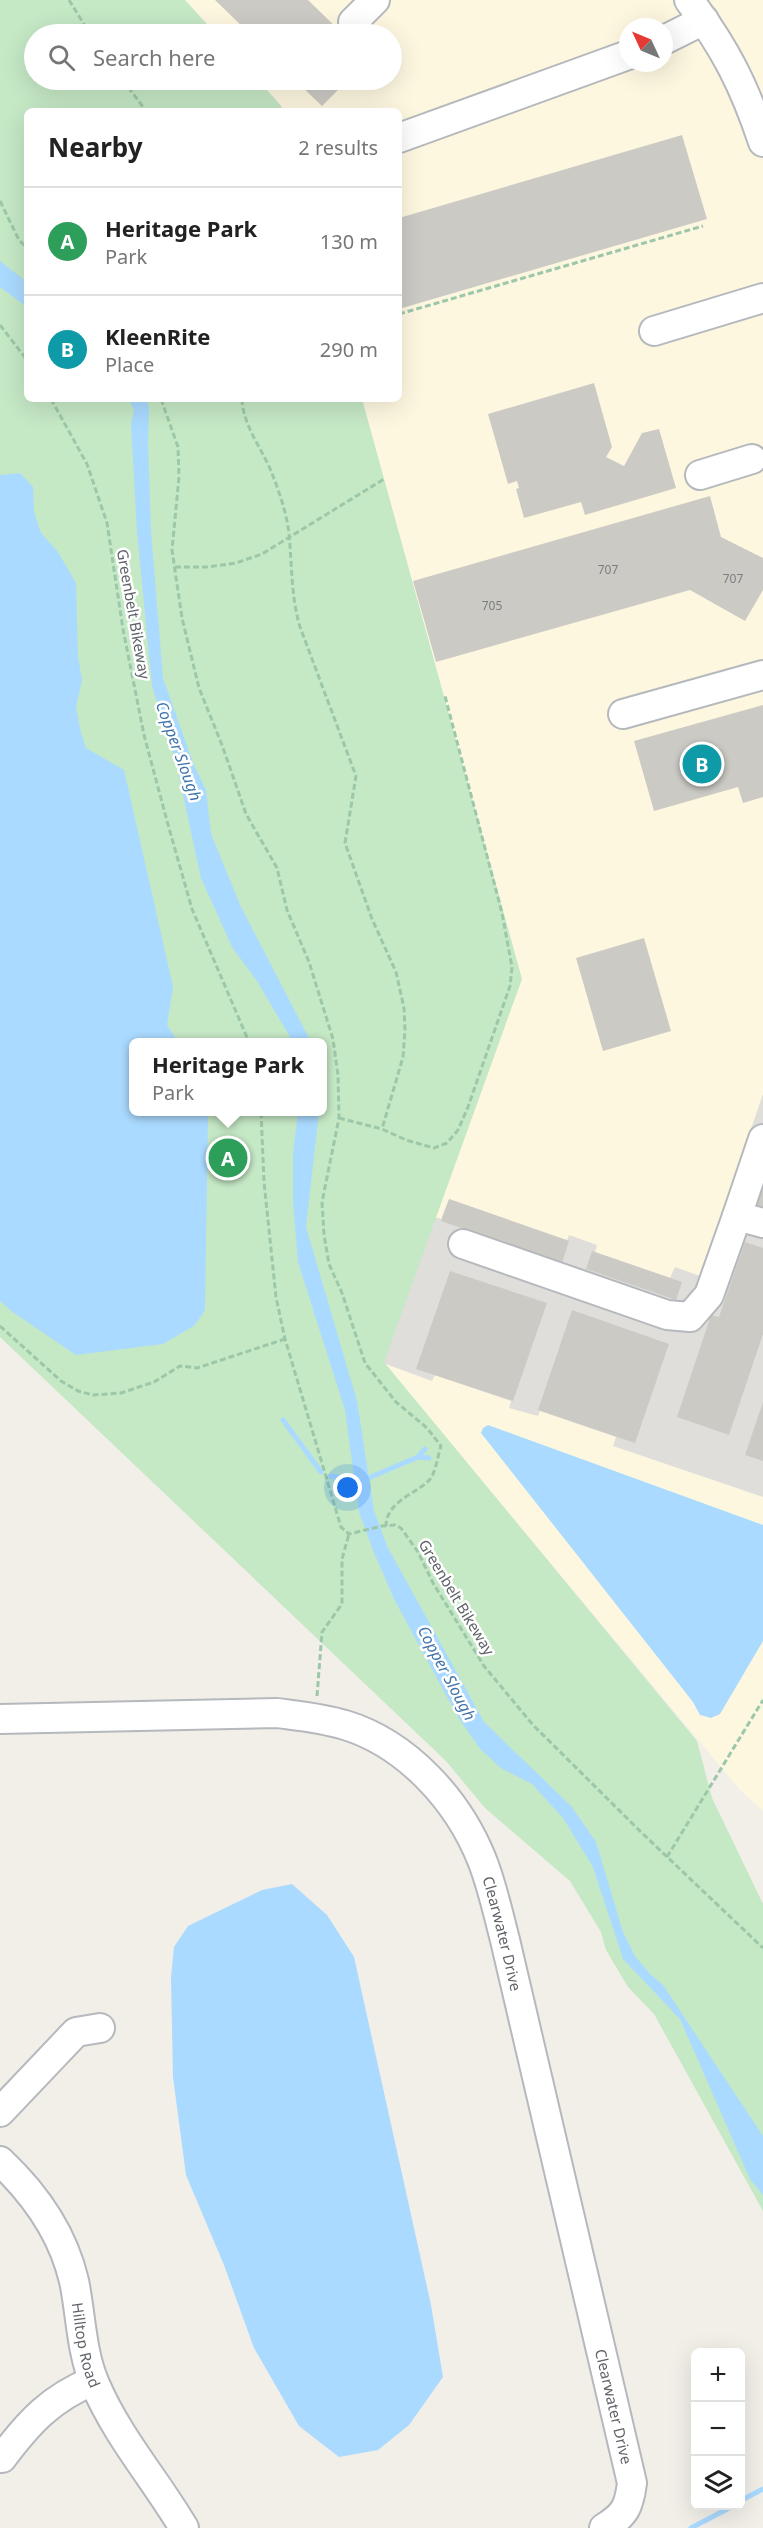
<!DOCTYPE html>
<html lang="en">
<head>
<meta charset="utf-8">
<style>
  :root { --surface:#fff; --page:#f2f2f2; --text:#222; --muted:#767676; --line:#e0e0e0; --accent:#ea580c }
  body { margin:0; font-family:"Noto Sans",sans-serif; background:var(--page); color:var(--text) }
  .controls { position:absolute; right:18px; bottom:18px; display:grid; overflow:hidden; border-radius:9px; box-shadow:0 6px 24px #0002 }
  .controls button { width:54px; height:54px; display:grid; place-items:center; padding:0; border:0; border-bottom:2px solid var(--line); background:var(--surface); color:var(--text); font:30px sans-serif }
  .compass { position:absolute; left:619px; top:18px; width:54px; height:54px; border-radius:50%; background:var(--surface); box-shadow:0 6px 24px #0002; rotate:314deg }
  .you { position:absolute; left:348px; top:1488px; width:21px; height:21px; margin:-15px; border:4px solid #fff; border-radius:50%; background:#1a73e8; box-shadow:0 0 0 9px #1a73e833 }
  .badge { display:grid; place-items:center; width:39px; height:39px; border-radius:50%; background:var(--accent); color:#fff; font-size:20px; font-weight:700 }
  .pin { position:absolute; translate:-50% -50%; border:3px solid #fff; box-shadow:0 2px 6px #0006 }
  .popup { position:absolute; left:129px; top:1038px; width:198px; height:78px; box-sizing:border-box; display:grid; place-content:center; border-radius:9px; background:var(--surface); filter:drop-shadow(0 2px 4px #0005); font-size:20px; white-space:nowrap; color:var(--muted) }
  .popup b { font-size:22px; color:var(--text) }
  .popup::after { content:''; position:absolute; left:50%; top:100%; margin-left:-12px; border:12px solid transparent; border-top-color:var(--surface) }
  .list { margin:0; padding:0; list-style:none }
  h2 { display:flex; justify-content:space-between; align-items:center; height:78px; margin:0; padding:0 24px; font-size:26px }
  h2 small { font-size:20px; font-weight:400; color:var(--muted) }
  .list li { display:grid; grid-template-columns:39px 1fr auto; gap:18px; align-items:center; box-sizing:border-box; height:108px; padding:0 24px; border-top:2px solid var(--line) }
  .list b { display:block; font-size:22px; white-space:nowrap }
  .list p { margin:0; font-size:20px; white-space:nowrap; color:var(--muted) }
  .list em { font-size:20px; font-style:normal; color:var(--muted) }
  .icon { flex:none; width:33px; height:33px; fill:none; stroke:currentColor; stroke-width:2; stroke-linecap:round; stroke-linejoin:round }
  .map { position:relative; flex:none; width:763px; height:2528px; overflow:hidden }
  .search { position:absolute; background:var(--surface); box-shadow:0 6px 24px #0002; left:24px; top:24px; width:378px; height:66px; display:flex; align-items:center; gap:15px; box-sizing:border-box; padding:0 21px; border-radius:33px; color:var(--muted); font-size:22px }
  .panel { position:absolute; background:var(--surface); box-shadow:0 6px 24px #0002; left:24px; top:108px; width:378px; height:294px; border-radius:9px }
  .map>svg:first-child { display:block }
</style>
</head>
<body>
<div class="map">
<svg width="763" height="2528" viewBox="0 0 763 2528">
  <rect width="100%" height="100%" fill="#f1efe8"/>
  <path fill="#fef7e0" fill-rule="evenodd" d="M185,0H763V1811L740,1790L383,1362L521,979L362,399H399V111H283L281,105L258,80H392V34H216ZM628,27H664V63H628Z"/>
  <path fill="#e0deda" d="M763,1094V1497L613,1446L616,1437L540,1411L538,1416L509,1408L511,1401L435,1375L432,1381L383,1363L434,1217L441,1219L449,1199L567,1240L569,1235L597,1245L595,1252L670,1278L675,1267L700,1276Z"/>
  <path fill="#c5e8c5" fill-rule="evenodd" d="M0,0H185L216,34H34V80H258L281,106L283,111H27V399H362L522,979L384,1362L697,1741L712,1798L763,1904V2211L654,2014L628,1987L606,1950L601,1932L570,1881L485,1808L446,1761L0,1337ZM134,1042H322V1112H134Z"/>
  <path fill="#aadaff" d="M0,261L27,282V307L0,287Z
    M129,399H146L149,407L148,443L151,532L163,678L193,763L206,790L211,834L241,907L311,1042H293L257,981L232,947L201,878L176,762L152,686L137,531L131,423L134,410Z
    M20,473L33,487L34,512L41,533L58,552L76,583L78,657L82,680L76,707L81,733L86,748L124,770L173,987L167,1025L178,1042H134V1112H208L205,1310L195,1325L163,1344L76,1355L11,1311L0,1301V475Z
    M298,1112H319L306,1227L357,1401L374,1511L388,1548L484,1722L571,1806L596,1842L623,1932L635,1956L650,1974L663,1985L763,2136V2195L750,2179L680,2019L623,1959L593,1867L563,1818L532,1784L501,1768L481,1750L458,1717L394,1599L373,1550L359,1512L345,1410L298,1262L293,1203V1154Z
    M488,1425L763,1525V1641L720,1714L711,1718L700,1715L693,1702L481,1433L483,1428Z
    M292,1884L327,1915L354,1957L431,2305L443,2377L409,2425L378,2450L339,2457L299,2426L254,2348L224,2265L186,2175L173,2077L171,1977L174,1947L188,1926L262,1890Z"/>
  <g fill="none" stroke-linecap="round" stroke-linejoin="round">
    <path stroke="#aadaff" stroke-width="5" d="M283,1420L321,1472
      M418,1457L429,1458
      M331,1476L361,1481L418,1457L425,1449
      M740,2501L763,2489
      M691,2528L733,2506"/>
  </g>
  <path fill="#cccac5" d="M215,0H308L343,34H250Z
    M295,80H331L340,88L322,106Z
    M682,135L707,219L399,309V218Z
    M594,383L612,447L606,457L624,466L642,433L659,429L676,488L585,515L581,502L524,518L516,489L519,488L517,481L508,484L488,414Z
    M710,496L721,537L763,558V590L745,621L690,590L436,662L413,581Z
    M763,705V797L743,803L738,787L654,811L634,741Z
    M644,938L671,1031L603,1051L576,958Z
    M763,1171V1208L751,1204Z
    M449,1199L569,1241L562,1263L441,1221Z
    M745,1242L763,1248V1334L729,1435L677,1417L711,1315L719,1317Z
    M592,1251L682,1282L676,1300L586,1269Z
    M450,1271L547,1303L513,1401L416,1369Z
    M572,1310L669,1344L635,1443L538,1410Z
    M763,1402V1461L745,1455Z"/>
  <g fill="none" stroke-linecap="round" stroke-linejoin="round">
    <defs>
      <g id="minor">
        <path d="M689,0C725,48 744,85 763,142"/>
        <path d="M353,22L375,0"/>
        <path d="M664,40L704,20"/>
        <path d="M399,138L628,55"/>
        <path d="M654,331L763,298"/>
        <path d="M700,475L752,459"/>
        <path d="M623,714L763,675"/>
        <path d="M737,1216L763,1139"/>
        <path d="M463,1244L667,1315L690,1317L709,1295L737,1216L763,1223"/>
        <path id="s1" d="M0,1719L277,1713C300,1716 322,1718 345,1725C407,1744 458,1800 482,1860C492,1885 498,1913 505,1940L632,2483C629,2507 625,2515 604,2528"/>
        <path d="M0,2112L76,2032L100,2028"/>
        <path id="s2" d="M0,2161C34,2193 63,2234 74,2281C81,2314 81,2352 95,2384C117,2436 155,2479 184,2528"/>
        <path d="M2,2458C29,2422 51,2398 93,2381"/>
      </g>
    </defs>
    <use href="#minor" stroke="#b5b8bc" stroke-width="32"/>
    <path stroke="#9cc7a9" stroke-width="3" stroke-dasharray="6 3" stroke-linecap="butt" d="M69,0L90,34
      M123,80L146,111
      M0,201L19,240L27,248
      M399,314L703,226
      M0,325L27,360
      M51,399L87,464L107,523L123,629L144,735L167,821L192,909L249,1042
      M161,399L178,447L179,477L172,550L182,618L199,688L222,745L246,814L277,868L287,910L309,962L333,1039L338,1075L339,1118L322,1202L324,1235L329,1264L342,1293L365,1363L396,1402L427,1428L441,1446C438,1455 436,1470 431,1478C421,1492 386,1500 386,1526
      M242,399C243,427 264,451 273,476C280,494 287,515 289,534C292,565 291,597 300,627L356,776L345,843L372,919L396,972L404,1008L405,1030L403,1057L382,1129
      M175,567H207L236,563L262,554L384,479
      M261,1112L264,1182L276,1297L285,1339L341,1527L349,1534L382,1526L395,1525L401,1528L418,1552L433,1583L484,1666L533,1725L642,1833L763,1948
      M339,1118L382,1129L406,1140L434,1148L447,1143L458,1130L468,1107L510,986L512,967L502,913L445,696
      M0,1326L61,1381L78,1391L93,1395L121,1393L154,1382L180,1366L197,1368L285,1339
      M317,1696L322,1632L342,1604V1559L349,1534
      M667,1857L763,1700"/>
    <use href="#minor" stroke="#fff" stroke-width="28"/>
  </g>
  <g text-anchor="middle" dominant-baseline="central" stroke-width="5" stroke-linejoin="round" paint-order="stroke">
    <g font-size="12" fill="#7a7d7f">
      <text x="608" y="569">707</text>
      <text x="733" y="578">707</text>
      <text x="492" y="605">705</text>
    </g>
    <g font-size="15" fill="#5f6368" stroke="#fff">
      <text transform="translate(134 614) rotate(80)">Greenbelt Bikeway</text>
      <text transform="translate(457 1597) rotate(59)">Greenbelt Bikeway</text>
      <text stroke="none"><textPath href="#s1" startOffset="621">Clearwater Drive</textPath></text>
      <text stroke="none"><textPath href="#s2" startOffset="208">Hilltop Road</textPath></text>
      <text stroke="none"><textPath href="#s1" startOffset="1107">Clearwater Drive</textPath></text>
    </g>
    <g font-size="16" font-style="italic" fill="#4174aa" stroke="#fff">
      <text transform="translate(179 751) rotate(70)">Copper Slough</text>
      <text transform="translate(447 1673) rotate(62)">Copper Slough</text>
    </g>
  </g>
</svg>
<div class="controls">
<button>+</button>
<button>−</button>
<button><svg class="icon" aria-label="layers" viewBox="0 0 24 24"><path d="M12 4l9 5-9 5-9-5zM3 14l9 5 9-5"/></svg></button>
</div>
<svg class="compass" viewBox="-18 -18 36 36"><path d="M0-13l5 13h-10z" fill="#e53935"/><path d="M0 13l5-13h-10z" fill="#767676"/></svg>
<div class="you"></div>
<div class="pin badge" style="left:228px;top:1158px;background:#2e9e5b">A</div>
<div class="popup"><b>Heritage Park</b>Park</div>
<div class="pin badge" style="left:702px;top:764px;background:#0f9aa8">B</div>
<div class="search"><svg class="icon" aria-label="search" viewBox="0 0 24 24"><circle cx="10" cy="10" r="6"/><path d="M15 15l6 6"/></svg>Search here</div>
<section class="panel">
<h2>Nearby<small>2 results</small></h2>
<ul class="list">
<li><span class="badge" style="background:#2e9e5b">A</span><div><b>Heritage Park</b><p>Park</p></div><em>130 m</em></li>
<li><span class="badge" style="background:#0f9aa8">B</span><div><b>KleenRite</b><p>Place</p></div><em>290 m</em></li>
</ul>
</section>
</div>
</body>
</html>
